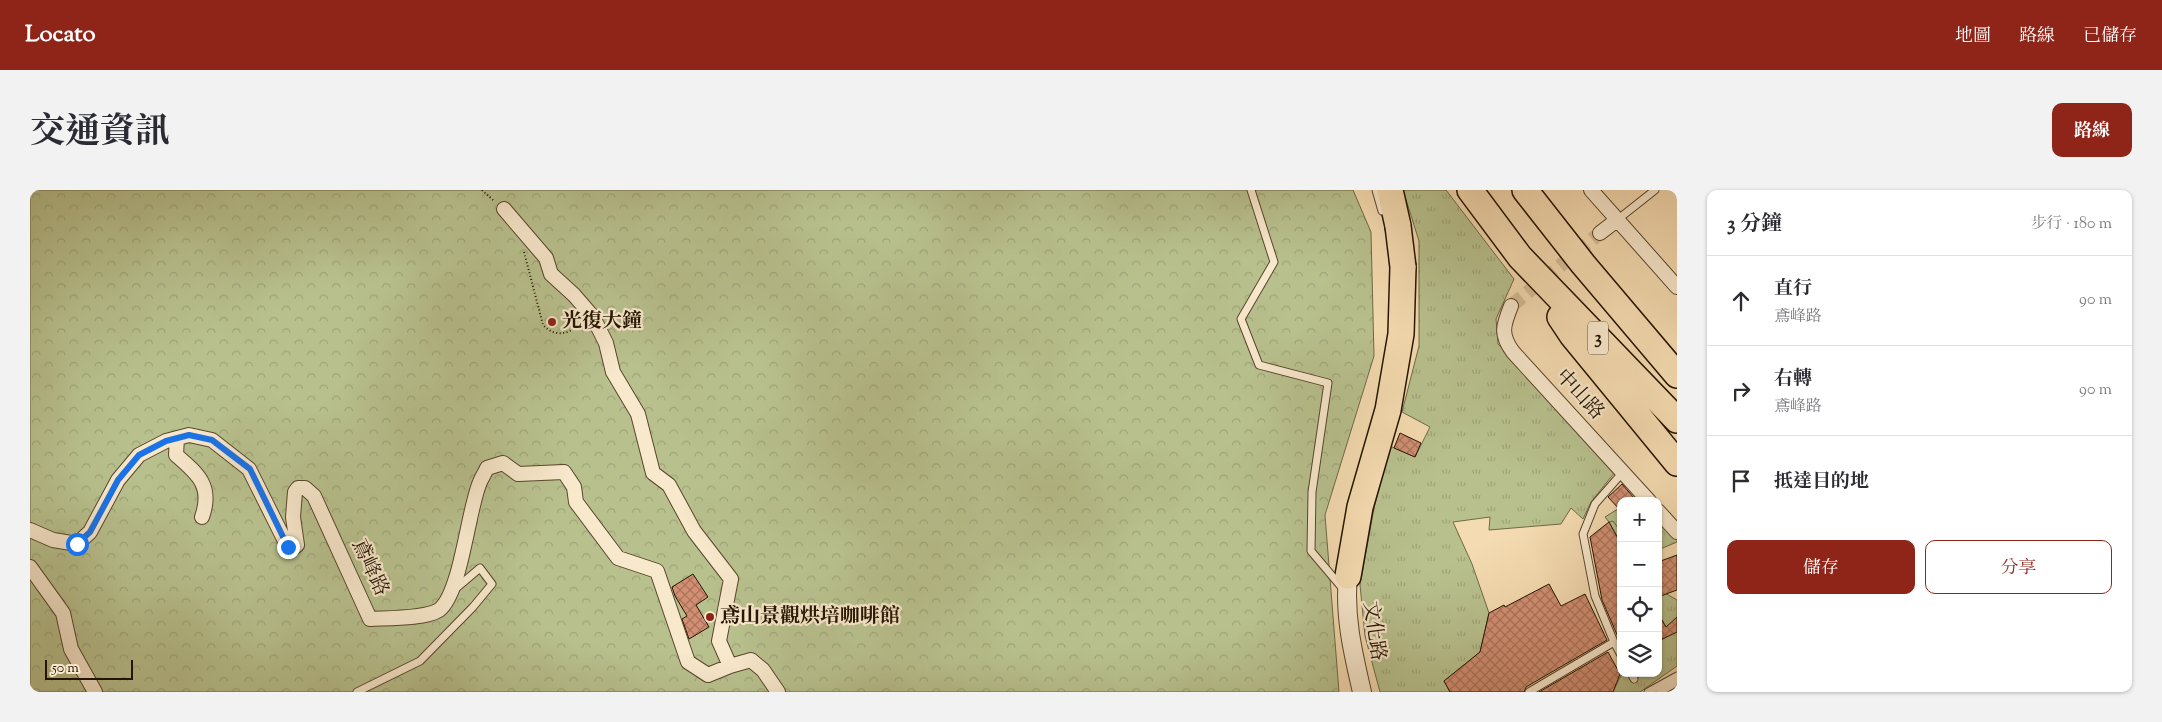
<!DOCTYPE html>
<html lang="zh-TW">
<head>
<meta charset="utf-8">
<style>
  :root { --surface:#fff; --page:#f2f2f3; --text:#2b2b33; --muted:#7c7c81; --line:#e1e1e2; --accent:#8f2418 }
  body { margin:0; font-family:"Sorts Mill Goudy","Noto Serif TC",serif; background:var(--page); color:var(--text) }
  .controls { position:absolute; right:15px; bottom:15px; display:grid; overflow:hidden; border-radius:10px; box-shadow:0 1px 4px #0004 }
  .controls button { width:45px; height:45px; display:grid; place-items:center; padding:0; border:0; border-bottom:1px solid var(--line); background:var(--surface); color:var(--text); font:25px sans-serif }
  .scale { position:absolute; left:15px; bottom:12px; width:88px; box-sizing:border-box; padding-left:5px; border:2px solid #251400; border-top:0; font-size:14px; line-height:18px; white-space:nowrap; color:#251400; -webkit-text-stroke:4px #f8e8cc; paint-order:stroke }
  .stop { position:absolute; width:15px; height:15px; margin:-11px; border:4px solid #1a73e8; border-radius:50%; background:#fff }
  .stop.end { background:#1a73e8; border-color:#fff; box-shadow:0 1px 5px #0008 }
  .list { margin:0; padding:0; list-style:none }
  h2 { display:flex; justify-content:space-between; align-items:center; height:65px; margin:0; padding:0 20px; font-size:21px }
  h2 small { font-size:16px; font-weight:400; color:var(--muted) }
  .list li { display:grid; grid-template-columns:32px 1fr auto; gap:15px; align-items:center; box-sizing:border-box; height:90px; padding:0 20px; border-top:1px solid var(--line) }
  .list b { display:block; font-size:19px; white-space:nowrap }
  .list p { margin:0; font-size:16px; white-space:nowrap; color:var(--muted) }
  .list em { font-size:16px; font-style:normal; color:var(--muted) }
  .actions { display:flex; gap:10px; padding:15px 20px }
  .actions a { flex:1; padding:11px 0; border:1px solid var(--accent); border-radius:10px; text-align:center; font-size:18px; color:var(--accent) }
  .actions .main { background:var(--accent); color:#fff }
  .icon { flex:none; width:28px; height:28px; fill:none; stroke:currentColor; stroke-width:2; stroke-linecap:round; stroke-linejoin:round }
  .map { position:relative; flex:none; width:1647px; height:502px; overflow:hidden; border-radius:10px }
  header { display:flex; align-items:center; gap:30px; box-sizing:border-box; height:70px; padding:0 25px; background:var(--accent); color:#fff }
  header strong { font-size:24px }
  nav { display:flex; gap:28px; margin-inline-start:auto; font-size:18px }
  .intro { display:flex; align-items:center; justify-content:space-between; box-sizing:border-box; height:120px; padding:0 30px }
  h1 { margin:0; font-size:35px }
  .button { padding:12px 22px; border-radius:10px; background:var(--accent); color:#fff; font-size:18px; font-weight:700 }
  main { display:flex; gap:30px; padding:0 30px }
  aside { flex:1; background:var(--surface); border-radius:10px; box-shadow:0 1px 4px #0004 }
  .map>svg:first-child { display:block }
</style>
</head>
<body>
<header>
<strong>Locato</strong>
<nav><a>地圖</a><a>路線</a><a>已儲存</a></nav>
</header>
<div class="intro"><h1>交通資訊</h1><a class="button">路線</a></div>
<main>
<div class="map">
<svg width="1647" height="502" viewBox="0 0 1647 502">
  <defs>
    <pattern id="grass-tufts" width="24" height="20" patternUnits="userSpaceOnUse" patternTransform="scale(1.25)"><rect width="24" height="20" fill="#b8c18e"/><path d="M3 7l-1-3M5 7V3M7 7l1-3M15 17l-1-3M17 17v-4M19 17l1-3" fill="none" stroke="#9ea579"/></pattern>
    <pattern id="forest-crowns" width="20" height="18" patternUnits="userSpaceOnUse" patternTransform="scale(1.25)"><rect width="20" height="18" fill="#b8c18e"/><path d="M2 6a3 3 0 1 1 6 0M12 15a3 3 0 1 1 6 0" fill="none" stroke="#9ea579"/></pattern>
    <pattern id="building-cross-hatch" width="8" height="8" patternUnits="userSpaceOnUse" patternTransform="scale(1.25)"><rect width="8" height="8" fill="#d28f73"/><path d="M0 0l8 8M0 8l8-8" fill="none" stroke="#aa745c"/></pattern>
  </defs>
  <rect width="100%" height="100%" fill="#f5dbb1"/>
  <filter id="stains"><feTurbulence type="fractalNoise" baseFrequency=".004" numOctaves="4"/><feColorMatrix values="0 0 0 0 .2 0 0 0 0 .09 0 0 0 0 .02 0 0 0 .5 -.17"/></filter>
  <radialGradient id="worn" r=".72"><stop offset=".6" stop-color="#630" stop-opacity="0"/><stop offset="1" stop-color="#630" stop-opacity=".3"/></radialGradient>
  <path fill="url(#grass-tufts)" stroke="#6e6a47" d="M1373,0H1416L1484,89L1466,129L1468,154L1585,282L1561,312L1553,329L1541,318L1531,334L1459,340L1460,327L1423,332L1442,374L1459,423L1450,462L1414,491L1420,502H1350L1335,446L1330,395L1344,318L1360,256L1385,267L1400,237L1372,222L1389,156V51Z
    M1583,330L1591,342V354L1579,332Z
    M1628,399L1647,410V476L1610,502H1583L1592,483H1601L1604,489L1618,483H1628L1630,478L1628,475V452L1640,445L1628,423Z"/>
  <path fill="url(#forest-crowns)" stroke="#6e6a47" d="M0,0H1323L1341,42L1344,166L1295,325L1309,502H0Z
    M1591,317V342L1583,331L1579,332L1575,327Z
    M1628,328L1647,350V352L1628,360Z"/>
  <g fill="none" stroke-linecap="round" stroke-linejoin="round">
    <path stroke="#6c7868" stroke-width="4" d="M0,501V502"/>
  </g>
  <path fill="url(#building-cross-hatch)" stroke="#251400" d="M1370,243L1391,253L1385,267L1364,258Z
    M1592,294L1604,308L1599,311H1591V321L1578,307Z
    M1579,332L1591,354V445L1588,447L1572,410L1560,347Z
    M1647,365V400L1628,407V372Z
    M663,384L678,407L666,415L679,437L659,449L652,429L657,426L645,406L642,397Z
    M1519,394L1531,416L1555,404L1577,450L1496,497L1494,502H1420L1414,491L1450,462L1459,423L1474,415L1475,417Z
    M1628,423L1636,437L1647,427V442L1628,451Z
    M1578,462L1590,484L1583,502H1509Z"/>
  <g fill="none" stroke-linecap="round" stroke-linejoin="round">
    <path stroke="#d6bd96" stroke-width="14" stroke-dasharray="14 7" stroke-linecap="butt" d="M1481,116L1570,43"/>
    <defs>
      <path id="service" d="M1221,0L1244,72L1211,129L1229,175L1298,193L1282,302L1281,361L1314,400
        M1346,0L1352,21
        M1587,30L1625,0
        M1584,452L1591,465
        M1601,483L1604,489
        M327,502L390,471L443,417L462,394L450,378L424,400
        M1499,502L1584,452L1565,406L1553,344L1565,314L1593,282
        M1618,502L1647,486
        M1630,502L1647,492"/>
      <path id="minor" d="M1561,0L1647,97
        M474,19L516,68L521,84L544,105L563,127L576,153L583,182L608,224L623,283L639,295L664,341L701,389L689,451L700,476L721,470L733,480L748,502
        M1570,43L1587,30
        M1481,116C1473,136 1470,144 1483,162L1619,311
        M147,248L146,265C168,284 183,296 172,327
        M1628,321L1647,342
        M0,340L23,350L47,354L60,342L88,290L109,265L136,251L159,245L182,250L219,279L258,357L263,358L267,355L263,327L265,302L268,298H275L284,306L340,429C357,428 395,429 409,420C431,404 438,319 450,292C452,287 455,283 457,278L473,273L488,284L534,282L544,297L546,312L588,368L627,381L658,472L678,485L700,476
        M0,377L33,423L41,459L65,502"/>
      <path id="tertiary" d="M1318,386C1314,426 1323,463 1332,502"/>
      <path id="motorway" d="M1360,0L1368,36
        M1440,0L1490,67L1647,230
        M1495,0L1553,74L1647,185
        M1530,127L1542,145L1647,273
        M1318,386L1330,317L1358,220L1371,144L1373,77"/>
    </defs>
    <use href="#service" stroke="#59462c" stroke-width="9"/>
    <use href="#minor" stroke="#59462c" stroke-width="16"/>
    <use href="#tertiary" stroke="#59462c" stroke-width="20"/>
    <use href="#motorway" stroke="#251400" stroke-width="28"/>
    <path stroke="#251400" stroke-width="2" stroke-dasharray="1 2.5" stroke-linecap="butt" d="M452,0L464,11
      M494,62L513,135C525,148 541,145 550,131"/>
    <use href="#service" stroke="#f8e8cc" stroke-width="7"/>
    <use href="#minor" stroke="#f8e8cc" stroke-width="14"/>
    <use href="#tertiary" stroke="#f8e8cc" stroke-width="18"/>
    <use href="#motorway" stroke="#f5dbb1" stroke-width="25"/>
    <defs>
      <path id="motorway-bridge" d="M1368,36L1373,77"/>
    </defs>
    <use href="#motorway-bridge" stroke="#251400" stroke-width="28" stroke-linecap="butt"/>
    <use href="#motorway-bridge" stroke="#f5dbb1" stroke-width="25"/>
  </g>
  <g fill="none" stroke-linecap="round" stroke-linejoin="round">
    <path stroke="#1a73e8" stroke-width="6" d="M47,354L60,342L88,290L109,265L136,251L159,245L182,250L220,279L258,357"/>
  </g>
  <g fill="#8f2418" stroke="#f8e8cc" stroke-width="2">
    <circle cx="522" cy="132" r="5"/>
    <circle cx="680" cy="427" r="5"/>
  </g>
  <g text-anchor="middle" dominant-baseline="central" stroke-width="4.5" stroke-linejoin="round" paint-order="stroke">
    <rect fill="#f8e8cc" stroke="#64543d" stroke-width="1" x="1558" y="131.5" width="20" height="33" rx="4"/>
    <g font-size="19" font-weight="bold" fill="#251400">
      <text x="1568" y="148">3</text>
    </g>
    <g font-size="20" font-weight="bold" fill="#251400" stroke="#f8e8cc" text-anchor="start">
      <text x="532" y="132">光復大鐘</text>
      <text x="690" y="427">鳶山景觀烘培咖啡館</text>
    </g>
    <g font-size="20" fill="#251400" stroke="#f8e8cc">
      <text transform="translate(1549 205) rotate(47)">中山路</text>
      <text transform="translate(339 378) rotate(65)">鳶峰路</text>
      <text transform="translate(1343 441) rotate(82)">文化路</text>
    </g>
  </g>
  <rect width="100%" height="100%" filter="url(#stains)"/>
  <rect width="100%" height="100%" fill="url(#worn)"/>
</svg>
<div class="controls">
<button>+</button>
<button>−</button>
<button><svg class="icon" aria-label="locate" viewBox="0 0 24 24"><circle cx="12" cy="12" r="6"/><path d="M12 2v4M12 18v4M2 12h4M18 12h4"/></svg></button>
<button><svg class="icon" aria-label="layers" viewBox="0 0 24 24"><path d="M12 4l9 5-9 5-9-5zM3 14l9 5 9-5"/></svg></button>
</div>
<div class="scale">50 m</div>
<div class="stop" style="left:47px;top:354px"></div>
<div class="stop end" style="left:258px;top:357px"></div>
</div>
<aside>
<h2>3 分鐘<small>步行 · 180 m</small></h2>
<ul class="list">
<li><svg class="icon" aria-label="ahead" viewBox="0 0 24 24"><path d="M12 20V5M6 11l6-6 6 6"/></svg><div><b>直行</b><p>鳶峰路</p></div><em>90 m</em></li>
<li><svg class="icon" aria-label="right" viewBox="0 0 24 24"><path d="M7 20v-9h11M14 6l5 5-5 5"/></svg><div><b>右轉</b><p>鳶峰路</p></div><em>90 m</em></li>
<li><svg class="icon" aria-label="arrive" viewBox="0 0 24 24"><path d="M6 21V4h12l-3 4 3 4H6"/></svg><div><b>抵達目的地</b></div></li>
</ul>
<div class="actions"><a class="main">儲存</a><a>分享</a></div>
</aside>
</main>
</body>
</html>
